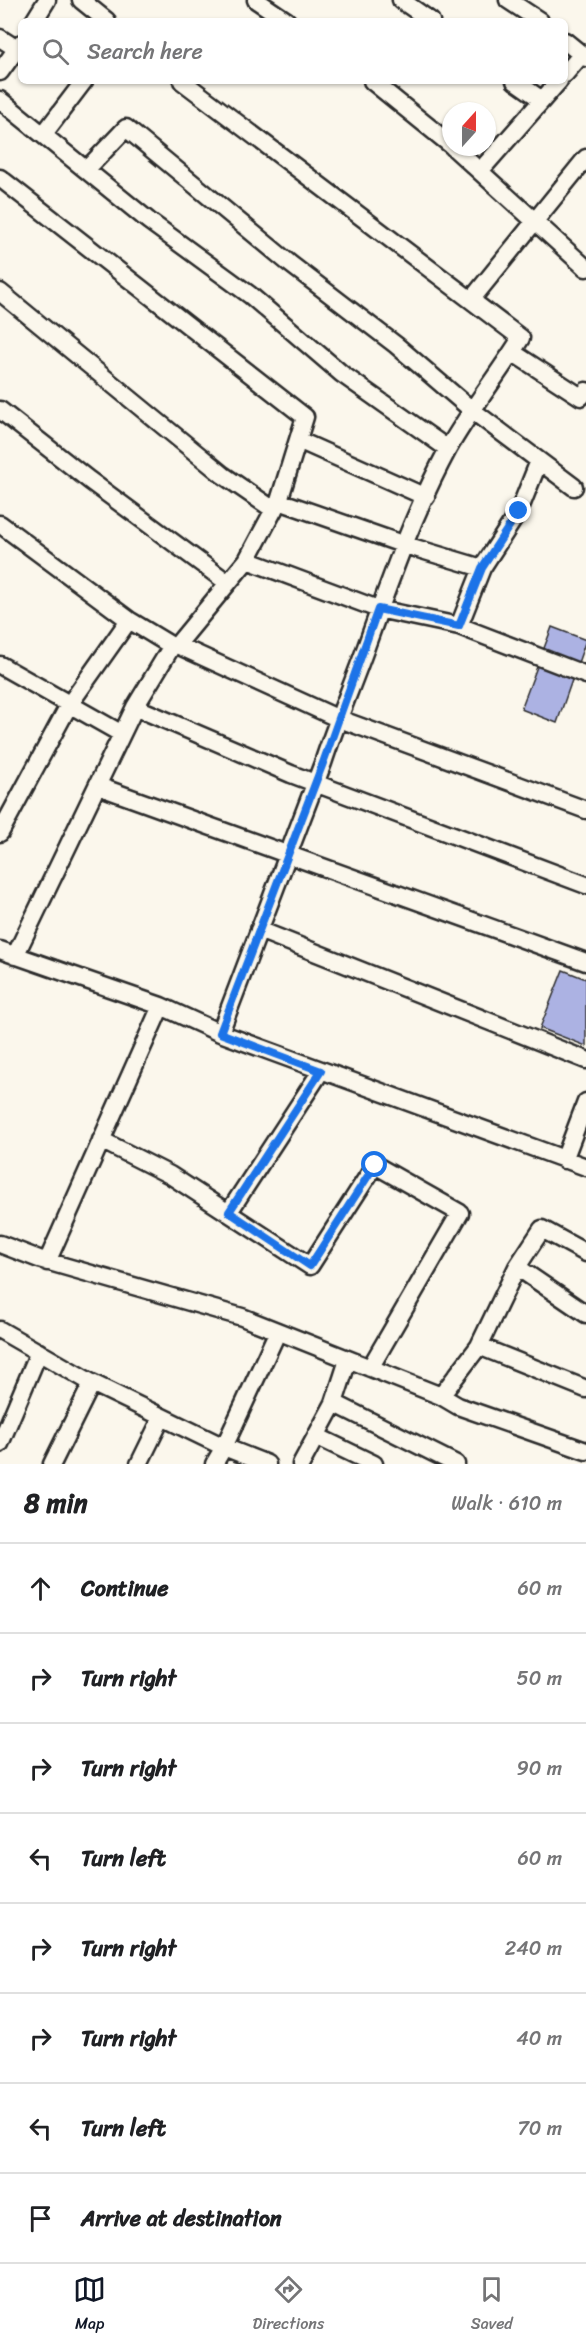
<!DOCTYPE html>
<html lang="en">
<head>
<meta charset="utf-8">
<style>
  :root { --surface:#fff; --page:#f6f6f6; --text:#202124; --muted:#757577; --line:#e0e0e0; --accent:#111827 }
  body { margin:0; font-family:Sriracha,sans-serif; background:var(--page); color:var(--text) }
  .compass { position:absolute; left:442px; top:102px; width:54px; height:54px; border-radius:50%; background:var(--surface); box-shadow:0 2px 4px #0004; rotate:21deg }
  .stop { position:absolute; width:18px; height:18px; margin:-14px; border:4px solid #1a73e8; border-radius:50%; background:#fff }
  .stop.end { background:#1a73e8; border-color:#fff; box-shadow:0 2px 6px #0008 }
  .list { margin:0; padding:0; list-style:none }
  h2 { display:flex; justify-content:space-between; align-items:center; height:78px; margin:0; padding:0 24px; font-size:26px }
  h2 small { font-size:20px; font-weight:400; color:var(--muted) }
  .list li { display:grid; grid-template-columns:39px 1fr auto; gap:18px; align-items:center; box-sizing:border-box; height:90px; padding:0 24px; border-top:2px solid var(--line) }
  .list b { display:block; font-size:22px; white-space:nowrap }
  .list em { font-size:20px; font-style:normal; color:var(--muted) }
  .icon { flex:none; width:33px; height:33px; fill:none; stroke:currentColor; stroke-width:2; stroke-linecap:round; stroke-linejoin:round }
  .map { position:relative; flex:none; width:586px; height:1464px; overflow:hidden }
  .search { position:absolute; background:var(--surface); box-shadow:0 2px 4px #0004; left:18px; right:18px; top:18px; height:66px; display:flex; align-items:center; gap:15px; box-sizing:border-box; padding:0 21px; border-radius:9px; color:var(--muted); font-size:22px }
  .sheet { height:798px; background:var(--surface) }
  nav { display:flex; justify-content:space-around; align-items:center; box-sizing:border-box; height:84px; border-top:2px solid var(--line); background:var(--surface); font-size:16px; color:var(--muted) }
  nav a { display:grid; justify-items:center; gap:3px }
  nav .on { color:var(--accent) }
  .map>svg:first-child { display:block }
</style>
</head>
<body>
<div class="map">
<svg width="586" height="1464" viewBox="0 0 586 1464">
  <rect width="100%" height="100%" fill="#fbf7ec"/>
  <filter id="ink" filterUnits="userSpaceOnUse"><feTurbulence type="fractalNoise" baseFrequency=".0167" numOctaves="2"/><feDisplacementMap in="SourceGraphic" scale="12" xChannelSelector="R" yChannelSelector="G"/><feConvolveMatrix kernelMatrix="1 2 1 2 8 2 1 2 1" color-interpolation-filters="sRGB"/></filter>
  <g filter="url(#ink)">
    <path fill="#acb2e3" stroke="#2b2b2b" stroke-width="1.5" d="M552,627L586,640L557,723L521,709Z
      M563,970L586,979V1046L540,1028Z"/>
    <g fill="none" stroke-linecap="round" stroke-linejoin="round">
      <defs>
        <path id="minor" d="M81,0L107,21
          M256,0L287,21
          M401,0L431,21
          M508,0L540,21
          M34,21L47,0
          M0,38L17,49
          M565,41L586,58
          M0,72L21,43
          M565,74L582,54
          M182,81L521,338C498,375 470,410 448,449C414,512 390,580 366,647C352,686 336,723 323,763L220,1033
          M372,81L451,145
          M515,81L542,100
          M0,100L149,221L250,295L342,374L448,449
          M43,135L84,81
          M453,147L586,268
          M86,170L126,128L289,263L396,345L473,411L574,487
          M480,171L559,81
          M0,178L305,417L279,501L405,545L482,568
          M0,292L223,475L274,510
          M471,300L586,158
          M512,352L581,397L586,391
          M0,410L89,480L228,583
          M298,440L426,497
          M0,524L129,620L172,646L177,645L337,718L586,810
          M247,560L378,609L459,626L586,675
          M459,626L482,568L519,511L539,461
          M177,645L247,560L278,502
          M0,665L122,734
          M135,707L291,774L586,885
          M98,786L586,962
          M0,833L69,705L129,620
          M259,930L586,1060
          M0,950L161,1006L220,1033L586,1167
          M15,956L135,707L172,646
          M101,1140L170,1175L310,1266L375,1165L460,1213L370,1368
          M564,1160L586,1102
          M229,1212L321,1071
          M0,1244L39,1259L242,1317L441,1396L458,1406L586,1451
          M47,1262L161,1006
          M517,1267L586,1314
          M0,1330L92,1383L224,1447L277,1333
          M479,1346L517,1267L542,1229L586,1253
          M441,1396L479,1346L586,1389
          M334,1403L456,1464
          M316,1436L374,1464
          M0,1444L39,1352
          M52,1464L92,1383
          M139,1464L162,1417
          M214,1464L224,1447L267,1464
          M301,1464L334,1403L348,1360"/>
      </defs>
      <use href="#minor" stroke="#2b2b2b" stroke-width="21"/>
      <use href="#minor" stroke="#fbf7ec" stroke-width="16"/>
    </g>
  </g>
  <g fill="none" stroke-linecap="round" stroke-linejoin="round" filter="url(#ink)">
    <path stroke="#1a73e8" stroke-width="8" d="M375,1165L310,1266L229,1212L321,1071L220,1033L323,763L378,609L459,626L482,568L519,511"/>
  </g>
</svg>
<svg class="compass" viewBox="-18 -18 36 36"><path d="M0-13l5 13h-10z" fill="#e53935"/><path d="M0 13l5-13h-10z" fill="#757577"/></svg>
<div class="stop" style="left:375px;top:1165px"></div>
<div class="stop end" style="left:519px;top:511px"></div>
<div class="search"><svg class="icon" aria-label="search" viewBox="0 0 24 24"><circle cx="10" cy="10" r="6"/><path d="M15 15l6 6"/></svg>Search here</div>
</div>
<section class="sheet">
<h2>8 min<small>Walk · 610 m</small></h2>
<ul class="list">
<li><svg class="icon" aria-label="ahead" viewBox="0 0 24 24"><path d="M12 20V5M6 11l6-6 6 6"/></svg><div><b>Continue</b></div><em>60 m</em></li>
<li><svg class="icon" aria-label="right" viewBox="0 0 24 24"><path d="M7 20v-9h11M14 6l5 5-5 5"/></svg><div><b>Turn right</b></div><em>50 m</em></li>
<li><svg class="icon" aria-label="right" viewBox="0 0 24 24"><path d="M7 20v-9h11M14 6l5 5-5 5"/></svg><div><b>Turn right</b></div><em>90 m</em></li>
<li><svg class="icon" aria-label="left" viewBox="0 0 24 24"><path d="M17 20v-9H6M10 6l-5 5 5 5"/></svg><div><b>Turn left</b></div><em>60 m</em></li>
<li><svg class="icon" aria-label="right" viewBox="0 0 24 24"><path d="M7 20v-9h11M14 6l5 5-5 5"/></svg><div><b>Turn right</b></div><em>240 m</em></li>
<li><svg class="icon" aria-label="right" viewBox="0 0 24 24"><path d="M7 20v-9h11M14 6l5 5-5 5"/></svg><div><b>Turn right</b></div><em>40 m</em></li>
<li><svg class="icon" aria-label="left" viewBox="0 0 24 24"><path d="M17 20v-9H6M10 6l-5 5 5 5"/></svg><div><b>Turn left</b></div><em>70 m</em></li>
<li><svg class="icon" aria-label="arrive" viewBox="0 0 24 24"><path d="M6 21V4h12l-3 4 3 4H6"/></svg><div><b>Arrive at destination</b></div></li>
</ul>
</section>
<nav>
<a class="on"><svg class="icon" aria-label="map" viewBox="0 0 24 24"><path d="M3 6l6-2 6 2 6-2v14l-6 2-6-2-6 2zM9 4v14M15 6v14"/></svg>Map</a>
<a><svg class="icon" aria-label="directions" viewBox="0 0 24 24"><path d="M12 3l9 9-9 9-9-9zM9 14v-3h6M13 9l2 2-2 2"/></svg>Directions</a>
<a><svg class="icon" aria-label="saved" viewBox="0 0 24 24"><path d="M7 4h10v16l-5-4-5 4z"/></svg>Saved</a>
</nav>
</body>
</html>
